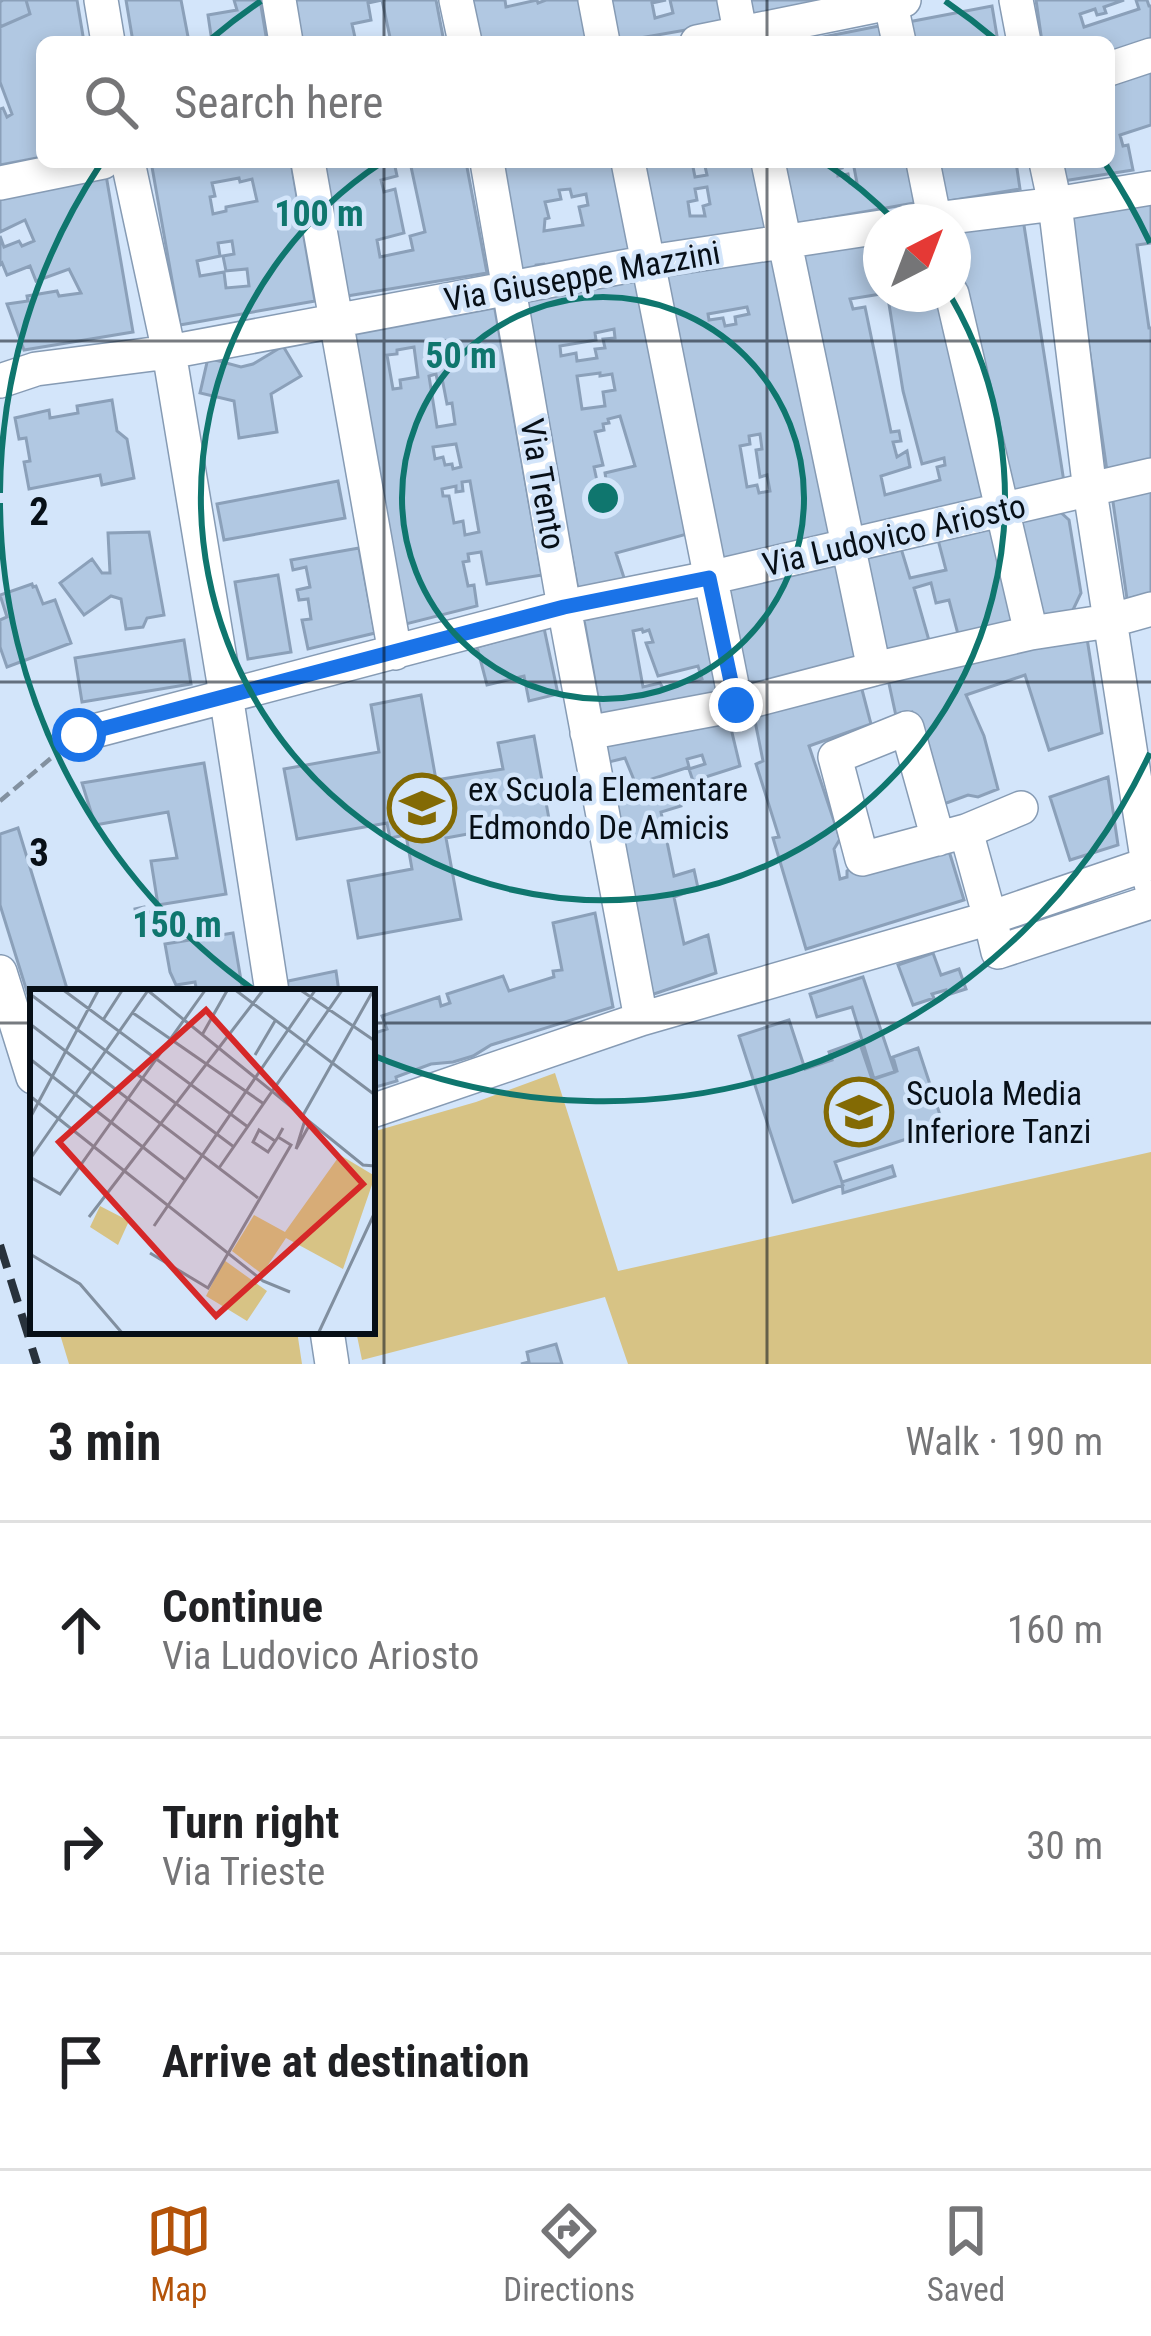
<!DOCTYPE html>
<html lang="en">
<head>
<meta charset="utf-8">
<style>
  :root { --surface:#fff; --page:#f2f2f2; --text:#202124; --muted:#757577; --line:#e0e0e0; --accent:#b45309 }
  body { margin:0; font-family:"Roboto Condensed",sans-serif; background:var(--page); color:var(--text) }
  .compass { position:absolute; left:863px; top:204px; width:108px; height:108px; border-radius:50%; background:var(--surface); box-shadow:0 6px 18px #0003; rotate:42deg }
  .stop { position:absolute; width:36px; height:36px; margin:-27px; border:9px solid #1a73e8; border-radius:50%; background:#fff }
  .stop.end { background:#1a73e8; border-color:#fff; box-shadow:0 3px 12px #0008 }
  .list { margin:0; padding:0; list-style:none }
  h2 { display:flex; justify-content:space-between; align-items:center; height:156px; margin:0; padding:0 48px; font-size:51px }
  h2 small { font-size:39px; font-weight:400; color:var(--muted) }
  .list li { display:grid; grid-template-columns:78px 1fr auto; gap:36px; align-items:center; box-sizing:border-box; height:216px; padding:0 48px; border-top:3px solid var(--line) }
  .list b { display:block; font-size:45px; white-space:nowrap }
  .list p { margin:0; font-size:39px; white-space:nowrap; color:var(--muted) }
  .list em { font-size:39px; font-style:normal; color:var(--muted) }
  .icon { flex:none; width:66px; height:66px; fill:none; stroke:currentColor; stroke-width:2; stroke-linecap:round; stroke-linejoin:round }
  .map { position:relative; flex:none; width:1151px; height:1364px; overflow:hidden }
  .search { position:absolute; background:var(--surface); box-shadow:0 6px 18px #0003; left:36px; right:36px; top:36px; height:132px; display:flex; align-items:center; gap:30px; box-sizing:border-box; padding:0 42px; border-radius:18px; color:var(--muted); font-size:45px }
  .sheet { height:804px; background:var(--surface) }
  nav { display:flex; justify-content:space-around; align-items:center; box-sizing:border-box; height:168px; border-top:3px solid var(--line); background:var(--surface); font-size:33px; color:var(--muted) }
  nav a { display:grid; justify-items:center; gap:6px }
  nav .on { color:var(--accent) }
  .map>svg:first-child { display:block }
</style>
</head>
<body>
<div class="map">
<svg width="1151" height="1364" viewBox="0 0 1151 1364">
  <rect width="100%" height="100%" fill="#d3e5fa"/>
  <path fill="#d7c385" d="M555,1073L618,1271L1151,1152V1364H628L605,1297L362,1360L356,1331H372V1132L476,1102Z
    M59,1331H297L302,1364H69Z"/>
  <path fill="#b1c8e2" stroke="#8ba0b9" stroke-width="3" fill-rule="evenodd" d="M3,0H26L30,14L0,27V2Z
    M26,0H77L84,42H42V157L0,165V109L3,108L7,117L12,114L0,82V27L30,14Z
    M126,0H181L189,42H133Z
    M234,0H260L267,42H212L208,15L237,10Z
    M294,0H436L444,42H391L382,0L368,3L371,20L352,24L356,42H301Z
    M469,0H505L506,7L537,0L538,3L546,0H584L592,42H477Z
    M609,0H666L652,3L655,18L673,13L670,0H722L726,23L617,42Z
    M750,0H839L753,17Z
    M1036,0H1124L1104,7L1106,13L1097,15L1095,9L1080,14L1084,27L1139,9L1136,0H1147L1149,6H1151V44L1109,58V42H1042Z
    M992,6L998,42H908L903,23Z
    M879,26L883,42H798Z
    M1151,71V125L1120,135L1123,146L1128,145L1133,170L1063,181L1060,162H1109V84Z
    M179,162H291L315,301L180,325L152,167ZM239,178L240,182L252,179L257,201L226,207V211L213,214L210,197L215,196L212,183ZM232,241L234,254L223,256L226,271L247,269L249,286L226,288L224,272L200,276L197,261L220,256L218,243Z
    M322,162H394L397,176L381,180L384,192L395,189L404,233L377,240L380,257L413,250L410,236L425,232L410,162H466L487,273L347,296Z
    M500,162H543L544,165L557,162H618L636,250L546,268L544,264L536,265L535,270L521,273ZM570,189L572,197L586,194L588,205L579,207L583,225L544,231L545,219L549,218L545,202L561,199L559,190Z
    M642,162H692L695,177L707,175L704,162H755L769,229L659,246ZM707,187L710,204L703,206L705,216H690L688,202L697,200L695,189Z
    M782,162H840L842,168L838,169V176L848,174L850,183H857L853,162H911L920,202L795,224Z
    M934,162H1016L1020,189L943,202Z
    M106,175L133,332L24,350L7,304L28,301L27,296L57,291L59,296L81,293L69,269L36,281L30,266L7,275L2,263L0,265V236L4,247L19,241L22,246L34,241L25,220L0,232V195Z
    M1151,198V243L1137,245L1149,328H1151V461L1107,471L1069,211Z
    M1023,219L1064,482L1012,494L953,231Z
    M881,241V294L850,299L853,309L865,307L891,432L899,431L901,441L893,442L897,457L907,451L910,467L881,476L885,495L940,480L937,467L945,465L944,458L922,464L903,391L888,298L914,294H941L989,499L859,530L802,255Z
    M776,258L831,536L721,564L664,275ZM747,307L749,314L735,317L736,324L725,326L723,318L709,320L708,314ZM760,434L762,449L756,450L760,477L767,475L770,491L759,493L757,485L747,487L740,446L750,444L749,436Z
    M640,279L691,533L616,553L626,584L579,595L523,298ZM614,329L615,338L603,339L605,348L595,349L597,358L577,361L576,353L561,356L560,346L596,340L595,333ZM600,373V376L612,374L615,390L603,392L605,406L582,409L577,376ZM620,416L635,466L605,473L606,479L597,481L594,467L603,465L595,432L604,430L603,424L609,423L608,419Z
    M494,304L542,575L487,584L481,552L468,554L469,561L463,562L468,586L474,585L477,606L402,625L353,327ZM414,347L418,377L400,380L401,388L393,389L387,355L397,354V350ZM436,374L437,379L442,378L447,404L452,403L455,424L437,427L429,376ZM456,444L461,467L453,469L452,464L445,465L443,457L435,459L433,447ZM470,481L479,532L465,535L463,521L454,523L449,496H443L442,489L456,486V492L463,491L462,482Z
    M283,346L301,376L271,394L277,432L239,438L234,401L200,393L208,358L241,367L253,364Z
    M112,400L117,431L127,439L134,478L102,485L100,475L29,489L24,462L30,461L26,438L19,439L15,418L49,410L50,418L78,413L77,406Z
    M338,481L345,518L224,540L217,504Z
    M1151,485V593L1127,599L1112,495Z
    M1056,508L1069,520L1081,593L1072,612L1039,618L1016,517Z
    M994,523L1017,623L959,638L949,600L936,603L931,583L914,588L930,644L883,656L863,554L900,545L910,578L946,570L937,536Z
    M149,532L164,615L147,618L143,627L126,629L121,599L111,596L84,615L60,583L92,559L102,573H110L108,533Z
    M359,548L375,633L308,649L302,620L311,619L308,599L299,600L297,590L310,587L306,567L293,570L291,560Z
    M836,560L857,662L748,687L725,584Z
    M278,575L291,652L248,659L235,582Z
    M32,584L33,587L36,586L43,604L55,600L71,643L7,667L0,647V620L7,617L0,595Z
    M703,590L723,693L602,720L584,620ZM642,629L643,632L649,630L653,642L646,643L658,676L698,666L702,679L663,688L660,683L643,687L633,631Z
    M544,628L558,694L529,701L524,676L487,685L477,647Z
    M1086,632L1102,733L1049,750L1025,675L966,695L984,736L998,789L978,797L968,795L941,805L913,715L912,712L896,716L888,679Z
    M184,640L191,684L82,702L75,658Z
    M860,682L871,724L809,746L840,839L834,849L840,879L847,877V871L852,867L945,838L964,900L806,949L773,838L779,837L756,764L763,761L753,711Z
    M421,695L436,780L503,769L498,743L534,736L549,819L446,838L461,919L358,938L348,881L412,869L406,835L390,838L387,823L297,839L284,769L379,752L371,705Z
    M728,716L740,766L693,781L689,769L705,764L702,755L687,759L689,767L652,779L656,792L677,785L681,806L661,812L674,876L694,870L698,888L674,897L684,944L708,935L716,973L651,995L615,805L641,797L625,758L609,762L606,745Z
    M204,763L226,894L158,905L151,861L177,858L168,812L95,825L82,783Z
    M1108,777L1118,845L1070,860L1050,797Z
    M18,828L68,992H33V1011L0,905V834Z
    M144,907L145,913L166,909L168,921L138,926L135,909Z
    M595,913L613,1007L491,1045L473,1056L453,1062L431,1064L396,1077L397,1081L372,1088V1034L387,1029L382,1016L439,997L441,1006L450,1003L447,994L503,976L509,991L554,977L553,971L562,970L553,923Z
    M233,933L243,992H197L195,982L176,985L170,972L165,944Z
    M933,953L941,975L959,969L966,989L947,995L946,990L932,994L934,998L913,1005L898,965Z
    M336,971L339,992H287L288,981Z
    M863,977L895,1072L874,1079L852,1007L817,1017L810,994Z
    M789,1020L805,1069L832,1060L829,1052L859,1041L872,1079L897,1071L893,1057L918,1048L944,1127L835,1162L843,1185L793,1202L739,1036Z
    M892,1166L895,1176L843,1193L842,1182Z
    M556,1344L562,1364H521L529,1362L527,1352Z"/>
  <g fill="none" stroke-linecap="round" stroke-linejoin="round">
    <defs>
      <path id="minor" d="M101,0L108,42
        M279,0L286,42
        M456,0L465,42
        M595,0L603,42
        M734,0L742,42
        M890,0L899,42
        M1016,0L1024,42
        M697,42L904,0
        M1109,69L1151,55
        M128,162L169,352L226,695L272,992
        M308,162L395,653
        M487,162L564,607L641,1019
        M628,162L736,705
        M768,162L874,669
        M923,162L935,222
        M1046,162L1055,204L1090,491L1151,884
        M0,183L103,162
        M911,222L1055,204L1151,188
        M952,294L1031,633
        M0,381L36,369L169,352L649,262L881,227
        M587,733L736,705L874,669L1031,633L1109,621L1151,609
        M79,735L564,607L709,578L1151,475
        M938,839L907,728L835,757L862,859L966,831L1021,808
        M1148,864L990,918L998,952L1151,902
        M0,972L33,1077
        M372,1111L641,1019L990,918L966,831
        M327,1331L332,1364"/>
    </defs>
    <use href="#minor" stroke="#869bb4" stroke-width="36"/>
    <path stroke="#8391a0" stroke-width="4.5" stroke-dasharray="12 6" stroke-linecap="butt" d="M0,801L56,754"/>
    <use href="#minor" stroke="#fff" stroke-width="33"/>
    <path stroke="#28323c" stroke-width="8" stroke-dasharray="24 12" stroke-linecap="butt" d="M0,1245L37,1364"/>
  </g>
  <g fill="none" stroke-linecap="round" stroke-linejoin="round">
    <path stroke="#1a73e8" stroke-width="15" d="M79,735L564,607L709,578L736,705"/>
  </g>
  <path fill="none" stroke="#070f17" stroke-width="3" stroke-opacity="0.55" d="M384,0V42M767,0V42M384,162V1364M767,162V1364M0,341H1151M0,682H1151M0,1023H33M372,1023H1151"/>
  <g fill="none" stroke="#0f766e" stroke-width="6">
    <circle cx="603" cy="498" r="201"/>
    <path d="M825 163A402 402 0 0 1 895 221M951 297A402 402 0 1 1 381 163"/>
    <path d="M1150 753A603 603 0 0 1 372 1055M257 992A603 603 0 0 1 0 503M0 493A603 603 0 0 1 100 165M211 39A603 603 0 0 1 261 1M945 1A603 603 0 0 1 995 39M1106 165A603 603 0 0 1 1150 243"/>
  </g>
  <defs>
    <symbol id="school-ring" viewBox="-11 -11 22 22"><circle r="9.5" fill="#d3e5fa" stroke="#836a04" stroke-width="1.5"/><path d="M0-5L7-2L0 1L-7-2ZM-4 1L0 2.5L4 1V4Q0 6-4 4Z" fill="#836a04"/></symbol>
  </defs>
  <g fill-rule="evenodd">
    <use href="#school-ring" x="384" y="770" width="76" height="76"/>
    <use href="#school-ring" x="821" y="1074" width="76" height="76"/>
  </g>
  <g text-anchor="middle" dominant-baseline="central" stroke-width="9" stroke-linejoin="round" paint-order="stroke">
    <g font-size="33" fill="#070f17" stroke="#d3e5fa">
      <text transform="translate(582 276) rotate(-10)">Via Giuseppe Mazzini</text>
      <text transform="translate(543 484) rotate(80)">Via Trento</text>
      <text transform="translate(894 535) rotate(-13)">Via Ludovico Ariosto</text>
    </g>
    <g font-size="33" fill="#070f17" stroke="#d3e5fa" text-anchor="start">
      <text x="468" y="789">ex Scuola Elementare<tspan x="468" dy="38">Edmondo De Amicis</tspan></text>
      <text x="906" y="1093">Scuola Media<tspan x="906" dy="38">Inferiore Tanzi</tspan></text>
    </g>
  </g>
  <g transform="translate(30 989)">
    <rect width="345" height="345" fill="#d3e5fa"/>
    <path d="M310,166L345,187L313,280L256,249L232,285L202,262L224,226L255,243ZM70,217L99,232L88,256L60,238ZM194,271L237,302L217,332L176,307Z" fill="#d7c385"/>
    <path fill="none" stroke="#818f9f" stroke-width="3" d="M32,0L218,138M116,0L333,176L345,177M204,0L345,106M269,0L345,52M0,5L204,158M103,24L234,115M73,31L93,0M0,35L228,209M172,46L198,0M225,66L245,32M0,70L155,191M0,107L233,292L260,303M272,128L344,0M0,129L69,0M275,131L266,160L280,135M245,152L229,141L223,153L238,163L248,148L253,139M0,170L119,0M189,179L313,0M0,188L30,205L176,0M59,228L234,0M124,237L286,0M120,264L178,299L261,156L248,148M0,265L50,295L93,345M288,345L345,223"/>
    <path fill="#d62828" fill-opacity="0.15" stroke="#d62828" stroke-width="6" d="M176,21L333,195L186,327L29,153Z"/>
    <rect width="345" height="345" fill="none" stroke="#070f17" stroke-width="6"/>
  </g>
  <g font-size="39" text-anchor="middle" font-weight="bold" fill="#070f17" stroke="#d3e5fa" stroke-width="9" stroke-linejoin="round" paint-order="stroke">
    <text x="39" y="525">2</text>
    <text x="39" y="866">3</text>
  </g>
  <circle cx="603" cy="498" r="18" fill="#0f766e" stroke="#d3e5fa" stroke-width="6"/>
  <g font-size="36" text-anchor="middle" font-weight="bold" fill="#0f766e" stroke="#d3e5fa" stroke-width="9" stroke-linejoin="round" paint-order="stroke">
    <text x="319" y="226">100 m</text>
    <text x="461" y="368">50 m</text>
    <text x="177" y="937">150 m</text>
  </g>
</svg>
<svg class="compass" viewBox="-18 -18 36 36"><path d="M0-13l5 13h-10z" fill="#e53935"/><path d="M0 13l5-13h-10z" fill="#757577"/></svg>
<div class="stop" style="left:79px;top:735px"></div>
<div class="stop end" style="left:736px;top:705px"></div>
<div class="search"><svg class="icon" aria-label="search" viewBox="0 0 24 24"><circle cx="10" cy="10" r="6"/><path d="M15 15l6 6"/></svg>Search here</div>
</div>
<section class="sheet">
<h2>3 min<small>Walk · 190 m</small></h2>
<ul class="list">
<li><svg class="icon" aria-label="ahead" viewBox="0 0 24 24"><path d="M12 20V5M6 11l6-6 6 6"/></svg><div><b>Continue</b><p>Via Ludovico Ariosto</p></div><em>160 m</em></li>
<li><svg class="icon" aria-label="right" viewBox="0 0 24 24"><path d="M7 20v-9h11M14 6l5 5-5 5"/></svg><div><b>Turn right</b><p>Via Trieste</p></div><em>30 m</em></li>
<li><svg class="icon" aria-label="arrive" viewBox="0 0 24 24"><path d="M6 21V4h12l-3 4 3 4H6"/></svg><div><b>Arrive at destination</b></div></li>
</ul>
</section>
<nav>
<a class="on"><svg class="icon" aria-label="map" viewBox="0 0 24 24"><path d="M3 6l6-2 6 2 6-2v14l-6 2-6-2-6 2zM9 4v14M15 6v14"/></svg>Map</a>
<a><svg class="icon" aria-label="directions" viewBox="0 0 24 24"><path d="M12 3l9 9-9 9-9-9zM9 14v-3h6M13 9l2 2-2 2"/></svg>Directions</a>
<a><svg class="icon" aria-label="saved" viewBox="0 0 24 24"><path d="M7 4h10v16l-5-4-5 4z"/></svg>Saved</a>
</nav>
</body>
</html>
